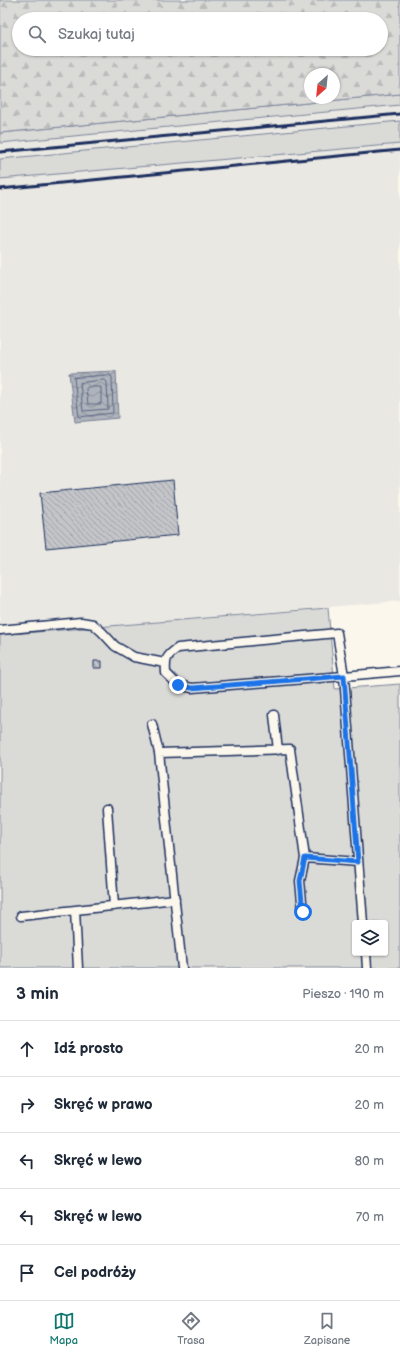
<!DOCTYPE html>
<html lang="pl">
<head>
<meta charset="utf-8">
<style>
  :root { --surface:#fff; --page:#f6f6f7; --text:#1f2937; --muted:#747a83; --line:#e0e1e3; --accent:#0f766e }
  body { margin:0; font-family:"Balsamiq Sans",sans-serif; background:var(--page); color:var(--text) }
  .controls { position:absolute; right:12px; bottom:12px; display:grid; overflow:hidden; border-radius:4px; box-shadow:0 1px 3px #0004 }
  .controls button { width:36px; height:36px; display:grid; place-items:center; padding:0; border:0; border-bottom:1px solid var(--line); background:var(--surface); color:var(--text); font:20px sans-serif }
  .compass { position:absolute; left:304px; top:68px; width:36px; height:36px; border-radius:50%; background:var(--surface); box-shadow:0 1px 3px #0004; rotate:207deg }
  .stop { position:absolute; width:12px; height:12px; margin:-9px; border:3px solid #1a73e8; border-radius:50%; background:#fff }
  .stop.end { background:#1a73e8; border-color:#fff; box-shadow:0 1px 4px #0008 }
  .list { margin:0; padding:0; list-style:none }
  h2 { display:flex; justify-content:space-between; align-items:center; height:52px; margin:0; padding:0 16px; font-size:17px }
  h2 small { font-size:13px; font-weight:400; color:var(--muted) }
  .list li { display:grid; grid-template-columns:26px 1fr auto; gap:12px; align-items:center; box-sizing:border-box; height:56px; padding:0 16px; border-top:1px solid var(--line) }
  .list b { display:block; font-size:15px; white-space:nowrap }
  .list em { font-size:13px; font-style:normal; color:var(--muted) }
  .icon { flex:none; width:22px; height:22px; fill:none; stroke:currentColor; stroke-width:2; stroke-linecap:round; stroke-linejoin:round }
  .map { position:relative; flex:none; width:400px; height:968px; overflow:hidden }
  .search { position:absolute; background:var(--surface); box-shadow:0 1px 3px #0004; left:12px; right:12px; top:12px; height:44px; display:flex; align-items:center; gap:10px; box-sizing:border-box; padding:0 14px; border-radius:22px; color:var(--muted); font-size:15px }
  .sheet { height:332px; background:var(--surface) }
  nav { display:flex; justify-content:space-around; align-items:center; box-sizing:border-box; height:56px; border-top:1px solid var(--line); background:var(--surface); font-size:11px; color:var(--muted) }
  nav a { display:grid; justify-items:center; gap:2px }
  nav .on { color:var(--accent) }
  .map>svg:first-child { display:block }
</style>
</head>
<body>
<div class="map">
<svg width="400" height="968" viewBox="0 0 400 968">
  <defs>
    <pattern id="forest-firs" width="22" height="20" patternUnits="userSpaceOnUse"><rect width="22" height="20" fill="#dadad7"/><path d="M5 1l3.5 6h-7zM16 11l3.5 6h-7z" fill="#babbbb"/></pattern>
    <pattern id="water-waves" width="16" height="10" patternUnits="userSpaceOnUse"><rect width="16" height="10" fill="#afb3bb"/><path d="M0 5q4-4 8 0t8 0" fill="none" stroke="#8e929b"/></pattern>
    <pattern id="building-back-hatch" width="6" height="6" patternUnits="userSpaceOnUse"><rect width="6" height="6" fill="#c3c5c9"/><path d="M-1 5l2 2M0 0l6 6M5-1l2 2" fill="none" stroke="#9ea0a6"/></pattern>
  </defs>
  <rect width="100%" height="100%" fill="#fbf7ec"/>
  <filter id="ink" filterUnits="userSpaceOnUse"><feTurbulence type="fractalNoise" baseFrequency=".025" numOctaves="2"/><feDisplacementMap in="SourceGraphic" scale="8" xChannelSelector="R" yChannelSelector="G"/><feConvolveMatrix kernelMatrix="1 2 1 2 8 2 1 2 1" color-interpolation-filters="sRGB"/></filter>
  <g filter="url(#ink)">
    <path fill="#eae8e2" d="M400,105V121L0,159V143Z
      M400,144V601L0,635V179Z"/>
    <path fill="#dadad7" stroke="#7a849a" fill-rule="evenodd" d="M400,94V105L0,143V133Z
      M400,121V144L0,179V159Z
      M328,608L335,689L400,684V968H0V635ZM355,923H385V953H355Z"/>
    <path fill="url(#forest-firs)" stroke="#7a849a" fill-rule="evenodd" d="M0,0H400V94L0,133ZM19,19H381V49H19ZM310,74H334V98H310Z"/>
    <path fill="url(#water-waves)" stroke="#747e96" d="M116,371L118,418L75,422L69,373Z"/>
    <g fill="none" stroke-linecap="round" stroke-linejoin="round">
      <path stroke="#566483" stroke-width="1" d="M110,375L112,377L113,413L79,417L74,378Z
        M105,380L107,382L108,409L83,411L80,383Z
        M88,387H101V404H88L86,389Z"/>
    </g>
    <path fill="url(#building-back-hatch)" stroke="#1b2f5e" d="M173,480L178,535L46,548L40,493Z
      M94,661H102V668H94Z"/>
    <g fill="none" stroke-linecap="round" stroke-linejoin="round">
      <defs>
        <path id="service" d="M0,630L81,622L93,624L102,632L115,646L134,657L165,663
          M337,633L344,676L192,688L178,685L166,673C165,659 166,656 178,648Z
          M274,715L278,750
          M152,724L159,753
          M107,808L114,906
          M75,910L78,968
          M303,912L300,881L305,858
          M21,916L175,899
          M363,923L344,676L400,671
          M366,953L367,968
          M182,968L159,753L290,749L305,858L358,862"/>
      </defs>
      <use href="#service" stroke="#1b2f5e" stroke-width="11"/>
      <use href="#service" stroke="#fbf7ec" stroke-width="8"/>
      <path stroke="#1b2f5e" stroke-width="3" d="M0,152L400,114
        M0,189L400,150"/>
    </g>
  </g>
  <g fill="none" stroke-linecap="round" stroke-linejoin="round" filter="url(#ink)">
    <path stroke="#1a73e8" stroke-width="5" d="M178,685L192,688L344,676L358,862L305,858L300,881L303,912"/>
  </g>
</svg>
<div class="controls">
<button><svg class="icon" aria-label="layers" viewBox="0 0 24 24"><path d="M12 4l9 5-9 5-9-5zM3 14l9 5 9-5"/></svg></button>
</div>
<svg class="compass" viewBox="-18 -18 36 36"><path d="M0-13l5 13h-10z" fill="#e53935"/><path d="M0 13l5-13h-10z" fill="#747a83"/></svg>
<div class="stop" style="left:303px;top:912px"></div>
<div class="stop end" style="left:178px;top:685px"></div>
<div class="search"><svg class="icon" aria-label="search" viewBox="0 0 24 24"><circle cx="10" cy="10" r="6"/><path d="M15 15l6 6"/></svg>Szukaj tutaj</div>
</div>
<section class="sheet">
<h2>3 min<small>Pieszo · 190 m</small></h2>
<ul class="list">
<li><svg class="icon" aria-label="ahead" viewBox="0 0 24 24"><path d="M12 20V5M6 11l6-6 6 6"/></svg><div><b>Idź prosto</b></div><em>20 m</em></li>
<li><svg class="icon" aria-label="right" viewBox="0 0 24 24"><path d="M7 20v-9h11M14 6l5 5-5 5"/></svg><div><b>Skręć w prawo</b></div><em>20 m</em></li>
<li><svg class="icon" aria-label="left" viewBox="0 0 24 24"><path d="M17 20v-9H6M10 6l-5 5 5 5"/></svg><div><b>Skręć w lewo</b></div><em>80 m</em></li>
<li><svg class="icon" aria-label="left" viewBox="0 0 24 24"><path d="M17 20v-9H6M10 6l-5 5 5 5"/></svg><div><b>Skręć w lewo</b></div><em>70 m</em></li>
<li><svg class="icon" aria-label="arrive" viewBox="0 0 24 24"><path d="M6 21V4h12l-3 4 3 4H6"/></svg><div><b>Cel podróży</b></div></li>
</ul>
</section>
<nav>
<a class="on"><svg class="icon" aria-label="map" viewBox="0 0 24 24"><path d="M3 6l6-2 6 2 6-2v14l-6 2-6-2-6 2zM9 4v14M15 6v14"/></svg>Mapa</a>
<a><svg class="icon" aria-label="directions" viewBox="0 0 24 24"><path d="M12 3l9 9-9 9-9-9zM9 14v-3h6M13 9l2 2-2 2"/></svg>Trasa</a>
<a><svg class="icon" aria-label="saved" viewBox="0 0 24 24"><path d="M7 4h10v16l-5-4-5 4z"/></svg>Zapisane</a>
</nav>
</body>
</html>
